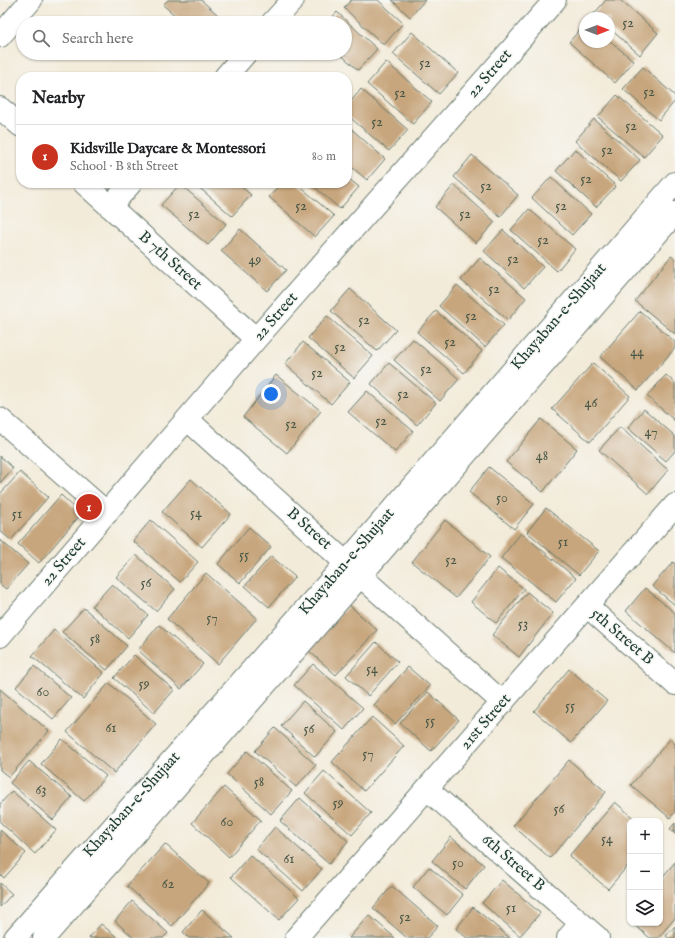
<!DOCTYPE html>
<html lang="en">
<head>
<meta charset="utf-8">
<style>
  :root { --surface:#fff; --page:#f2f2f2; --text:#202124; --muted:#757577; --line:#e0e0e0; --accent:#c8321e }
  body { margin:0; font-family:"IM FELL English",serif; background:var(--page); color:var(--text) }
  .controls { position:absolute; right:12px; bottom:12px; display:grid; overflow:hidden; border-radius:8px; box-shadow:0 1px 3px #0004 }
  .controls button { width:36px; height:36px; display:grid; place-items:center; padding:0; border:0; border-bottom:1px solid var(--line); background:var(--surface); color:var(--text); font:20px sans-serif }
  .compass { position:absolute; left:579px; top:12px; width:36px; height:36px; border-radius:50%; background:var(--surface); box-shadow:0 1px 3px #0004; rotate:90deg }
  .you { position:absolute; left:271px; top:394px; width:14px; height:14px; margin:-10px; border:3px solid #fff; border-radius:50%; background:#1a73e8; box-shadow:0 0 0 6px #1a73e833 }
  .badge { display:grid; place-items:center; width:26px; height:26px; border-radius:50%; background:var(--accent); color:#fff; font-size:13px; font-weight:700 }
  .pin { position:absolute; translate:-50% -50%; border:2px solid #fff; box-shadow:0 1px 4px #0006 }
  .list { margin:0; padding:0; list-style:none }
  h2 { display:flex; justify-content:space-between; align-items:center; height:52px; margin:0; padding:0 16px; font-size:17px }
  h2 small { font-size:13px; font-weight:400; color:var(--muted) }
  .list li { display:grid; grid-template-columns:26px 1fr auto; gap:12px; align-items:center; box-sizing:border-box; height:64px; padding:0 16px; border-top:1px solid var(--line) }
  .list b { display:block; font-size:15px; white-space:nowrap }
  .list p { margin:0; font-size:13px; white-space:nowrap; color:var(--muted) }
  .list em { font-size:13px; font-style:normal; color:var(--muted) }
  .icon { flex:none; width:22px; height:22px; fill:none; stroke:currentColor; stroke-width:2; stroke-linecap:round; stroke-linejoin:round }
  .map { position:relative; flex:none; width:675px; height:938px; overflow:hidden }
  .search { position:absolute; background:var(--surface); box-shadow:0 1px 3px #0004; left:16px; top:16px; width:336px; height:44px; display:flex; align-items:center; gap:10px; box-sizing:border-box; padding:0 14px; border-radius:22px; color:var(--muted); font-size:15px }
  .panel { position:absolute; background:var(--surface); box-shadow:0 1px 3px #0004; left:16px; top:72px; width:336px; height:116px; border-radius:16px }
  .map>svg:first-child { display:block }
</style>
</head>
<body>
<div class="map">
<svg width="675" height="938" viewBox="0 0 675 938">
  <rect width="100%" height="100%" fill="#f6f6f2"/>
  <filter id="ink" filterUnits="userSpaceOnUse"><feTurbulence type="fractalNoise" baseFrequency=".025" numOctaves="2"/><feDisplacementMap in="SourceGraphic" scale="8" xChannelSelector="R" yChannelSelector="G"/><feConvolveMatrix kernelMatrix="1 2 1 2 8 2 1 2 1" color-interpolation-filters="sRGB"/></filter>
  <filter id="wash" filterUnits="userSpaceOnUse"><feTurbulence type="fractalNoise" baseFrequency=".012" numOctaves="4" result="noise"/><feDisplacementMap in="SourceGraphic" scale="16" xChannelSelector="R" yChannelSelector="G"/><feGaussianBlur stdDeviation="0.9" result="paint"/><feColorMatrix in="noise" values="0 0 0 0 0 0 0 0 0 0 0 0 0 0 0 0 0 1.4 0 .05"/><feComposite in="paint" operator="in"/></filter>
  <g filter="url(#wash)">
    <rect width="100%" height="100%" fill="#f3ebd9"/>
    <g id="blocks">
      <path fill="#c7a67d" d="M168,0H201L227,23H184L163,5Z
        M351,0H378L403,23L384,45L344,8Z
        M392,0H425L410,17Z
        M606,0H620L658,33L640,55L609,28V18H597L593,15Z
        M337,12L377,49L358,70L339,53H345V23H327Z
        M585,24V42H609V40L634,61L615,83L569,42Z
        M412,32L458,73L439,94L393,54Z
        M386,62L432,102L413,124L367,84Z
        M643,67L675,96V101L659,120L623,89Z
        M361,89L408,130L389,151L347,115V106Z
        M617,95L663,135L644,157L598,117Z
        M594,119L640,160L621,181L575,141Z
        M347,125L385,159L367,180L347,163Z
        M575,149L616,186L596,207L556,171Z
        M472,155L518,195L500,217L454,177Z
        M347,177L359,187L340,209L310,183H347Z
        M551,177L591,214L572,235L532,198Z
        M194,183H237L251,195L232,216Z
        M281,183H296L334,216L315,237L269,197Z
        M180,184L226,224L208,245L161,205Z
        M454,185L495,222L476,243L435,207Z
        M529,209L575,249L557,271L511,230Z
        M240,229L286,270L267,291L221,251Z
        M503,230L543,267L524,288L484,251Z
        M671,256L675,259V334L635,301Z
        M480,258L526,298L508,320L461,280Z
        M457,285L504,325L485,347L439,306Z
        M350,289L396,330L377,351L331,311Z
        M436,311L482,351L464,373L417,332Z
        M640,311L675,342V348L638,390L600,357Z
        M327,316L373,356L354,378L308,338Z
        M413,339L459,379L440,401L394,360Z
        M303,342L350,382L331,404L285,364Z
        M389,363L436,403L417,425L371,384Z
        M593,363L630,396L590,442L552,409Z
        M276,375L321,411L287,453L243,417Z
        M666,375L675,383V421L647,396Z
        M367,391L413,431L395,452L348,412Z
        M644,409L675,436V451L666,461L628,428Z
        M541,419L577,449L543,492L506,462Z
        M620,427L668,470L648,494L599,450Z
        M0,456L13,468L0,483Z
        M489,467L534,504L514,529L469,492Z
        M20,472L48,497L11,540L0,531V494Z
        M191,479L231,514L202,547L162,512Z
        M61,495L81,514L39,563L18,544Z
        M546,508L599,551L579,575L527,532Z
        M151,520L198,562L180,582L133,541Z
        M445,520L490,557L456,598L412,562Z
        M249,527L271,547L240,583L218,564Z
        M521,533L576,578L556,602L501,558Z
        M0,540L28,564L6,589L0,584Z
        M136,555L175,589L156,611L116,577Z
        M271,556L295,577L269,607L245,586Z
        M673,562L675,564V605L652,586Z
        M498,568L524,589L496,623L471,602Z
        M206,573L257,618L218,664L167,619Z
        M112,584L148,615L128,638L92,606Z
        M645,588L675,613V653L626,611Z
        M527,592L553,613L519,657L492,635Z
        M349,605L377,630L336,675L308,650Z
        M84,608L127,646L107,670L62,632Z
        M159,625L203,664L181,689L138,650Z
        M54,630L104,673L83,699L32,656Z
        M376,642L398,662L368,696L346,676Z
        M134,655L174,690L154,713L114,678Z
        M313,664L363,708L344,730L294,685Z
        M34,666L71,698L53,719L16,687Z
        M408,667L430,686L395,724L374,705Z
        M569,669L607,701L571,743L534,711Z
        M109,683L156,724L114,773L67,732Z
        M0,689L49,731L9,777L0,770Z
        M428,692L459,720L431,751L400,723Z
        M303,701L337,732L315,757L281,726Z
        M372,717L404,746L364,791L332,762Z
        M275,728L316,765L296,787L255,751Z
        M62,739L106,776L84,801L41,764Z
        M670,739L675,744V812L670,818L631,785Z
        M247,751L292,791L271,814L227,774Z
        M569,760L606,792L550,858L513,826Z
        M29,761L72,797L53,820L10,783Z
        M324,771L371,813L352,835L305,793Z
        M224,787L261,820L229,857L192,823Z
        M12,791L56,830L35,854L0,822V804Z
        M300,798L348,841L329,864L280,821Z
        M615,802L637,821H630V863L608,889L569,856Z
        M675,823V834L670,829Z
        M275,827L322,869L303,891L256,849Z
        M0,830L26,853L4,878L0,874Z
        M451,837L484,865L465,889L432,861Z
        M165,844L209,883L172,926L127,886Z
        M250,855L299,898L279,920L231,877Z
        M675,862V918L658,938H650L632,923H660V880Z
        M429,867L463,895L447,915L413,887Z
        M502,880L540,913L520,936L482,903Z
        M0,883L12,894L0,907Z
        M392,886L438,926L427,938H407L373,908Z
        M132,901L168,933L163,938H134L115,921Z
        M473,907L510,938H467L456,929Z
        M202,910L234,938H189L183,932Z
        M369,915L395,938H349Z
        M101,924L118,938H89Z
        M675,926V938H668L666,936Z"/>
    </g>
  </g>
  <g filter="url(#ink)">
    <use href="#blocks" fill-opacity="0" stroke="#697a6e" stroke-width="1"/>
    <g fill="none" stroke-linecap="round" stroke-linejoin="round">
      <defs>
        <path id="street" d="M272,23L293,0
          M0,36L31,0
          M225,77L246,53
          M0,108L21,126
          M84,183L256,339
          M110,207L131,183
          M0,419L107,513
          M187,419L346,563L503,703
          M587,606L675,684
          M0,636L256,339L555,0
          M427,789L598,938
          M296,938L675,505
          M568,938L581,923"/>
        <path id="secondary" d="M15,938L346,563L675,183
          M44,938L360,576L675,213"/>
      </defs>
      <use href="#street" stroke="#697a6e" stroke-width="24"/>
      <use href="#secondary" stroke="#697a6e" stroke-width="24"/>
      <use href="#street" stroke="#fff" stroke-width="22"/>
      <use href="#secondary" stroke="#fff" stroke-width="22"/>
    </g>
  </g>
  <g text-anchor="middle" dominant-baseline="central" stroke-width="3" stroke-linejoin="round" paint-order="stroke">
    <g font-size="14" fill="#495746">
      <text x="628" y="23">52</text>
      <text x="425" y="63">52</text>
      <text x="649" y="92">52</text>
      <text x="400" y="93">52</text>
      <text x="377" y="122">52</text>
      <text x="631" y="126">52</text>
      <text x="607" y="150">52</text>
      <text x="586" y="179">52</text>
      <text x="486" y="186">52</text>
      <text x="301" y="206">52</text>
      <text x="561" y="206">52</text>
      <text x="194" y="214">52</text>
      <text x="465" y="214">52</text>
      <text x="543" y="240">52</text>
      <text x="513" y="259">52</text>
      <text x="255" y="260">49</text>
      <text x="494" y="289">52</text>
      <text x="471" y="316">52</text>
      <text x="364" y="320">52</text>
      <text x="450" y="342">52</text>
      <text x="340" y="347">52</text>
      <text x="637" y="352">44</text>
      <text x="426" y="369">52</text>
      <text x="317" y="373">52</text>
      <text x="403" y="394">52</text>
      <text x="591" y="403">46</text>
      <text x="381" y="421">52</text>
      <text x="291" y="424">52</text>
      <text x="651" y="432">47</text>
      <text x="542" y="456">48</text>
      <text x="502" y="498">50</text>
      <text x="196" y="513">54</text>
      <text x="17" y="514">51</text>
      <text x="563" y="542">51</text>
      <text x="244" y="555">55</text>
      <text x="451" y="560">52</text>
      <text x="146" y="583">56</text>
      <text x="212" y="618">57</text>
      <text x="523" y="624">53</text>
      <text x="95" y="639">58</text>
      <text x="372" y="669">54</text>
      <text x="144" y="684">59</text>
      <text x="43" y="692">60</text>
      <text x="570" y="706">55</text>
      <text x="430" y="721">55</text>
      <text x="111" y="728">61</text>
      <text x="309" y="729">56</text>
      <text x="368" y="754">57</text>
      <text x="259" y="782">58</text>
      <text x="41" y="790">63</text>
      <text x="338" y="803">59</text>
      <text x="559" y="809">56</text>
      <text x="227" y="822">60</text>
      <text x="607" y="839">54</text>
      <text x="289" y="859">61</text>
      <text x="458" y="863">50</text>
      <text x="168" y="884">62</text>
      <text x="511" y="908">51</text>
      <text x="405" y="917">52</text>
    </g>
    <g font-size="16" fill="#1f3d34" stroke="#f6f6f2">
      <text transform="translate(490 74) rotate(-49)">22 Street</text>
      <text transform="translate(170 261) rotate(42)">B 7th Street</text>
      <text transform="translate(276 317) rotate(-49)">22 Street</text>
      <text transform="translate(559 317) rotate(-49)">Khayaban-e-Shujaat</text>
      <text transform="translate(309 529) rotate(42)">B Street</text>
      <text transform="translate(64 562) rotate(-49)">22 Street</text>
      <text transform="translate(347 562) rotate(-49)">Khayaban-e-Shujaat</text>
      <text transform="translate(622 637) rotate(41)">5th Street B</text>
      <text transform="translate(486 722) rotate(-49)">21st Street</text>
      <text transform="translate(132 805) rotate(-48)">Khayaban-e-Shujaat</text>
      <text transform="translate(513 863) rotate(41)">6th Street B</text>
    </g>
  </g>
</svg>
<div class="controls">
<button>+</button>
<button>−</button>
<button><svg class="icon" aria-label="layers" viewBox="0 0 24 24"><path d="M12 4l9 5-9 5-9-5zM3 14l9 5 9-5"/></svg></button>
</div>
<svg class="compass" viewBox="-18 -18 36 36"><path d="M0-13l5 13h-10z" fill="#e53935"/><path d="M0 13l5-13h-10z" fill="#757577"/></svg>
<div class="you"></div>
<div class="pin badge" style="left:89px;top:507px">1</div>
<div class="search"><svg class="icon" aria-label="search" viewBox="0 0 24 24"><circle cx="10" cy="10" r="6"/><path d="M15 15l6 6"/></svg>Search here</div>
<section class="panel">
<h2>Nearby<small></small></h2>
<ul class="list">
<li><span class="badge">1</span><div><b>Kidsville Daycare &amp; Montessori</b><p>School · B 8th Street</p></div><em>80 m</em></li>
</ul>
</section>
</div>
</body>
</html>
